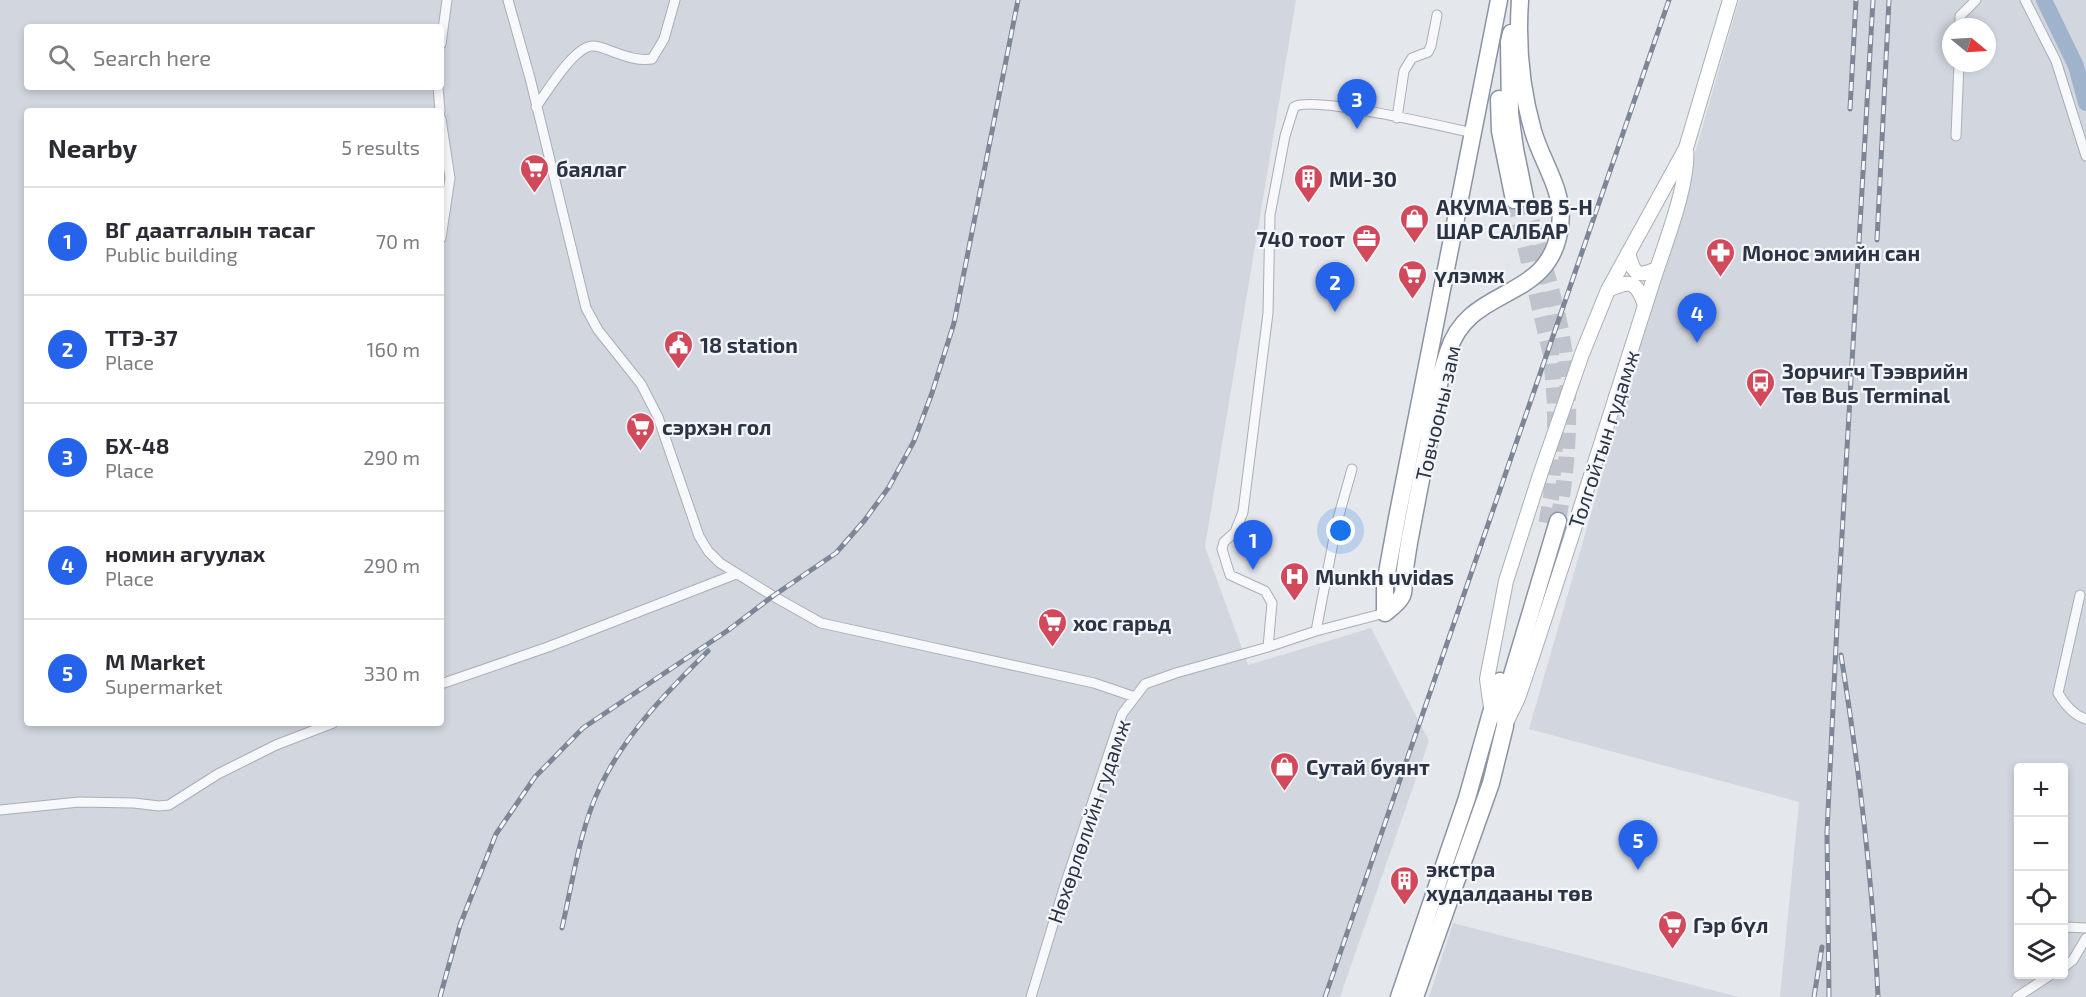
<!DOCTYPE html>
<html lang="en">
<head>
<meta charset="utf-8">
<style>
  :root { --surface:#fff; --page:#f2f2f3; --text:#2b2b33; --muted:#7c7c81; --line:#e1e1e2; --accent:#2563eb }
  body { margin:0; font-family:"Exo 2",sans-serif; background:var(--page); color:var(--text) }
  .controls { position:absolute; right:18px; bottom:18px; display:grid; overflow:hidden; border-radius:6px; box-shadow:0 3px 9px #0003 }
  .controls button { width:54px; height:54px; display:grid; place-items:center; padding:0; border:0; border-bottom:2px solid var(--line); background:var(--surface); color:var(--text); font:30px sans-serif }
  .compass { position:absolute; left:1942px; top:18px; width:54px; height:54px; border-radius:50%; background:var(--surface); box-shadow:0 3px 9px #0003; rotate:108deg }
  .you { position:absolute; left:1341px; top:531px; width:21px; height:21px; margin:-15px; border:4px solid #fff; border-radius:50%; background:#1a73e8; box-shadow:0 0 0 9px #1a73e833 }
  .badge { display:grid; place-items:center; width:39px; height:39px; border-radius:50%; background:var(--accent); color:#fff; font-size:20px; font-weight:700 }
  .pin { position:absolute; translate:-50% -50px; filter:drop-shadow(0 2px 3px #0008) }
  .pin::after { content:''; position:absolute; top:32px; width:21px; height:18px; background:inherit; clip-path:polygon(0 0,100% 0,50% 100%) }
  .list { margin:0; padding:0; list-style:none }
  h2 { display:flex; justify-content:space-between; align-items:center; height:78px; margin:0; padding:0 24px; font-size:26px }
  h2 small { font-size:20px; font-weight:400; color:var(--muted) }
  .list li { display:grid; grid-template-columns:39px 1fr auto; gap:18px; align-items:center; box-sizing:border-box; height:108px; padding:0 24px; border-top:2px solid var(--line) }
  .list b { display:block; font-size:22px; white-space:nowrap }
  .list p { margin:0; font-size:20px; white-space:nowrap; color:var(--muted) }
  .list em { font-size:20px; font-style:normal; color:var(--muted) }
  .icon { flex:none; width:33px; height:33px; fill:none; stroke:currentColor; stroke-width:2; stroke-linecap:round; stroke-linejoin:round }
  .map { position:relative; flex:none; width:2086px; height:997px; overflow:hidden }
  .search { position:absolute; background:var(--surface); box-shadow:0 3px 9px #0003; left:24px; top:24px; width:420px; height:66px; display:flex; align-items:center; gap:15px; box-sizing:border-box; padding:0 21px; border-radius:6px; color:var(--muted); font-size:22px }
  .panel { position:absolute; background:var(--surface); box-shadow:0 3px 9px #0003; left:24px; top:108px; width:420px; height:618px; border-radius:6px }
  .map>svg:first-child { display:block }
</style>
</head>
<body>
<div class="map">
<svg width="2086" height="997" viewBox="0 0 2086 997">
  <rect width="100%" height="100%" fill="#e4e7ec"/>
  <path fill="#d2d6de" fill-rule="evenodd" d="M0,0H1296L1205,547L1248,665L1371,628L1429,741L1340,997H0ZM27,27H441V87H27ZM27,111H441V723H27Z
    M1739,0H2086V997H1780L1799,802L1529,729ZM1951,27H1987V63H1951ZM2018,768H2064V974H2018Z
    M1453,923L1739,997H1429Z"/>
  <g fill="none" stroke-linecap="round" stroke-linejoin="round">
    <path stroke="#9fb4cc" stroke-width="16" d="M2044,0L2076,66L2086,103"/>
    <path stroke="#bfc3cb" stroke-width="16" stroke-dasharray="16 8" stroke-linecap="butt" d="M1525,198C1536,237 1549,277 1558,317C1573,380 1570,457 1558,521
      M1514,200L1551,355L1555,403V445L1551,498L1546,525"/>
    <defs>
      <path id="minor" d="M508,0L530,78L586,308L598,330L641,384L658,417L699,536L708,551L720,563L773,596L821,623L1094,683L1135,697
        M2025,0L2056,61L2086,156
        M1960,27V16L1976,0
        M441,44L447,0
        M438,87L440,111
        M536,107C547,92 574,46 593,46C599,46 606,49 611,51C625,56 637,61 652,59L664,39L675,0
        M1397,118L1404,71L1412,58L1428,52L1431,46L1437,15
        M441,119L450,178L441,238
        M1956,136L1959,63
        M2080,595L2058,693C2065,705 2073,715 2086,719
        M1316,631L1337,522L1352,469
        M1268,647L1272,603L1265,591L1230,575L1222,549L1224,542L1235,532L1243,512L1268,313L1270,215L1285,136L1294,107C1312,95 1445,127 1473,133
        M441,684L548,647L736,574
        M0,810L79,802L134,803L159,806L169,805L218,774L276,745L333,723
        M2064,927L2086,928
        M2064,967L2073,960L2086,938
        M1031,997L1064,888L1122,714L1145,684L1176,673L1268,647L1316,631L1385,613
        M2017,997L2052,974"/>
      <path id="secondary" d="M1628,253C1634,273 1635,278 1657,269
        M1608,290C1630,280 1636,280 1645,305
        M1491,708L1487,679L1506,581L1540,475L1582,354L1608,290L1686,148L1730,0
        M1506,723L1518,698L1532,657C1573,533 1613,409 1652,284C1663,249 1690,183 1686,148"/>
      <path id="trunk" d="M1511,33L1509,42L1510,113L1515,149L1525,198
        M1499,99L1500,131L1514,200
        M1385,613C1391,608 1401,601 1403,593C1404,589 1403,583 1404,579C1405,567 1407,555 1409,543C1415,511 1421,478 1428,445C1433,414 1438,382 1448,352C1469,283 1551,304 1560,226C1565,191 1542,163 1533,131C1521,89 1517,43 1520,0
        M1385,613V584L1397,518L1499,0
        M1399,997L1467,798L1500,681
        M1415,997L1491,783L1505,726L1506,695L1558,521"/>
    </defs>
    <use href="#minor" stroke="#a9aeb7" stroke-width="11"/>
    <use href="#secondary" stroke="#a9aeb7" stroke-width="16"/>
    <use href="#trunk" stroke="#8b94a3" stroke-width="19"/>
    <use href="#minor" stroke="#f7f8fa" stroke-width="9"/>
    <use href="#secondary" stroke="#fff" stroke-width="14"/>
    <use href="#trunk" stroke="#fff" stroke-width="16"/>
    <defs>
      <path id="rail" d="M1850,109L1856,0
        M1877,240L1889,0
        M1841,655C1859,768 1873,882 1878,997
        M562,928C573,881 579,831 600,787C625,734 667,692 708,651
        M440,997L460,925L496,834L535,777L583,728L727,631L773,596L836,553L864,521L889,487L914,441L932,393L954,323L1018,0
        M1325,997L1669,0
        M1814,997L1822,947
        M1829,997L1827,832L1838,604L1873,0"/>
    </defs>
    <use href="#rail" stroke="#7d8696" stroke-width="5"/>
    <use href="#rail" stroke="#f4f6f9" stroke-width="3" stroke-dasharray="9" stroke-linecap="butt"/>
  </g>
  <defs>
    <symbol id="supermarket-pin" viewBox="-11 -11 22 30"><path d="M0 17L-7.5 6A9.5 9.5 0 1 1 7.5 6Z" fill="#d1495b" stroke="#f4f6f9"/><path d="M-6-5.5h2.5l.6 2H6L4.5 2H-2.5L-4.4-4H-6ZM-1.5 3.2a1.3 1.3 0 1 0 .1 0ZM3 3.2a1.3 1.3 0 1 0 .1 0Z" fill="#fff"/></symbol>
    <symbol id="building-pin" viewBox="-11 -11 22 30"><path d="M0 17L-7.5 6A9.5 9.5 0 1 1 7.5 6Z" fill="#d1495b" stroke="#f4f6f9"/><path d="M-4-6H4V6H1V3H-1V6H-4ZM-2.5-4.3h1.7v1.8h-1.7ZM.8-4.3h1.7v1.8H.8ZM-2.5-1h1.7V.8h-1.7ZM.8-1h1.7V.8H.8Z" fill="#fff"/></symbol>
    <symbol id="shop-pin" viewBox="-11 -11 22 30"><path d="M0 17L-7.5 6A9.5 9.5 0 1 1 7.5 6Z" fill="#d1495b" stroke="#f4f6f9"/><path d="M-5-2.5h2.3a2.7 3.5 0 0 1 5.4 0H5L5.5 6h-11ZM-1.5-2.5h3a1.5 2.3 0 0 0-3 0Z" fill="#fff"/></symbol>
    <symbol id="office-pin" viewBox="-11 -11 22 30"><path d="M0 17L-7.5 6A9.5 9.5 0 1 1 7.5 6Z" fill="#d1495b" stroke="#f4f6f9"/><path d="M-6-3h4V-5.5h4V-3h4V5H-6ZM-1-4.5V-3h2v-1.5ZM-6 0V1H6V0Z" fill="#fff"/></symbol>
    <symbol id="pharmacy-pin" viewBox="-11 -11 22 30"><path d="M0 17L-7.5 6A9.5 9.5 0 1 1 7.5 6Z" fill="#d1495b" stroke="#f4f6f9"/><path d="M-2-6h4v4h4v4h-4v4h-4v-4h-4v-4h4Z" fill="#fff"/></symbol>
    <symbol id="civic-pin" viewBox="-11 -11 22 30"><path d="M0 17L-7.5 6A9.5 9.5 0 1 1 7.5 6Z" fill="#d1495b" stroke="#f4f6f9"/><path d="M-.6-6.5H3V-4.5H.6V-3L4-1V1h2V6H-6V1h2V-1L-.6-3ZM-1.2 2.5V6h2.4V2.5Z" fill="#fff"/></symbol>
    <symbol id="bus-pin" viewBox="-11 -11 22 30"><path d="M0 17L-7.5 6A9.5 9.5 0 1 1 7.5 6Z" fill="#d1495b" stroke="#f4f6f9"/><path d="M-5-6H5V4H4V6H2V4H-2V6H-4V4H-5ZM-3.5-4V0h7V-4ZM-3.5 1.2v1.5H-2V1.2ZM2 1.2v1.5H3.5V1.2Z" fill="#fff"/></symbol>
    <symbol id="hospital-pin" viewBox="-11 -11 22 30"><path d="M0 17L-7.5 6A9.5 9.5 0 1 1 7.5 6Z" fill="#d1495b" stroke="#f4f6f9"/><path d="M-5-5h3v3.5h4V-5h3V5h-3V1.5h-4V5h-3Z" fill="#fff"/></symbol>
  </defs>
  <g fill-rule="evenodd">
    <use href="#supermarket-pin" x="518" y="152" width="33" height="45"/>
    <use href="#building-pin" x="1292" y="162" width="33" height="45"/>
    <use href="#shop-pin" x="1398" y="202" width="33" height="45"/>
    <use href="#office-pin" x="1350" y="222" width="33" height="45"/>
    <use href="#pharmacy-pin" x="1704" y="236" width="33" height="45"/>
    <use href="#supermarket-pin" x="1396" y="258" width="33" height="45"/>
    <use href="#civic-pin" x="662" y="328" width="33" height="45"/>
    <use href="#bus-pin" x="1744" y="366" width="33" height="45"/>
    <use href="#supermarket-pin" x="624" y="410" width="33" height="45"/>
    <use href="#hospital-pin" x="1278" y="560" width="33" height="45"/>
    <use href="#supermarket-pin" x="1036" y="606" width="33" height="45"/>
    <use href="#shop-pin" x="1268" y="750" width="33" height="45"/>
    <use href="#building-pin" x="1388" y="864" width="33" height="45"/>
    <use href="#supermarket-pin" x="1656" y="908" width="33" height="45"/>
  </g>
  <g text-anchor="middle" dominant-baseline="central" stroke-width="4.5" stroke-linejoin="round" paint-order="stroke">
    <g font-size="21" font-weight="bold" fill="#2b3445" stroke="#f4f6f9" text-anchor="start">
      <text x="556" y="168">баялаг</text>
      <text x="1329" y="178">МИ-30</text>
      <text x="1436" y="206">АКУМА ТӨВ 5-Н<tspan x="1436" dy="24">ШАР САЛБАР</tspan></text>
      <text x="1345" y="238" text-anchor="end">740 тоот</text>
      <text x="1742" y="252">Монос эмийн сан</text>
      <text x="1434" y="274">үлэмж</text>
      <text x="700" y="344">18 station</text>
      <text x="1782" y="370">Зорчигч Тээврийн<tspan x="1782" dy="24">Төв Bus Terminal</tspan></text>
      <text x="662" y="426">сэрхэн гол</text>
      <text x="1315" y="576">Munkh uvidas</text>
      <text x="1073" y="622">хос гарьд</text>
      <text x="1306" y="766">Сутай буянт</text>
      <text x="1426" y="868">экстра<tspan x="1426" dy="24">худалдааны төв</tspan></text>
      <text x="1693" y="924">Гэр бүл</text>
    </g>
    <g font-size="21" fill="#2b3445" stroke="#f4f6f9">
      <text transform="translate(1437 413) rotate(-77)">Товчооны зам</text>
      <text transform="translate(1603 439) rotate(-72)">Толгойтын гудамж</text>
      <text transform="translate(1088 821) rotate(-71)">Нөхөрлөлийн гудамж</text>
    </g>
  </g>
</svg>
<div class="controls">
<button>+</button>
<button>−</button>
<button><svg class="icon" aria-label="locate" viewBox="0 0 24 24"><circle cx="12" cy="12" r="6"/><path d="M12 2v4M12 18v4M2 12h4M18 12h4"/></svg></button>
<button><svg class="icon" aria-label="layers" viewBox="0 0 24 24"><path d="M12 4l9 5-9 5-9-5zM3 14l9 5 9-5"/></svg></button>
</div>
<svg class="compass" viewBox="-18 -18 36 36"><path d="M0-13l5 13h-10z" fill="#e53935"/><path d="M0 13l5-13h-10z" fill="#7c7c81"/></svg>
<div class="you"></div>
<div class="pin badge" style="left:1253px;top:570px">1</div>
<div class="pin badge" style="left:1335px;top:312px">2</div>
<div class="pin badge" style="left:1357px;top:129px">3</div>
<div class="pin badge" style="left:1697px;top:343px">4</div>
<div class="pin badge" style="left:1638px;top:870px">5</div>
<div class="search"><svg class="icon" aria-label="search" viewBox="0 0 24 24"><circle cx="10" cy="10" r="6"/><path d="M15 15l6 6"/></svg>Search here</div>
<section class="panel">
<h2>Nearby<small>5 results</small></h2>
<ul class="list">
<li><span class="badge">1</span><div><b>ВГ даатгалын тасаг</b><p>Public building</p></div><em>70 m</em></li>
<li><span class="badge">2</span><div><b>ТТЭ-37</b><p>Place</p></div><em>160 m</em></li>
<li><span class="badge">3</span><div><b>БХ-48</b><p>Place</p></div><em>290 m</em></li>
<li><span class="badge">4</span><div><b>номин агуулах</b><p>Place</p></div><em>290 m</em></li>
<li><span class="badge">5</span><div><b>М Market</b><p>Supermarket</p></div><em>330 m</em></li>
</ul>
</section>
</div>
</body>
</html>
